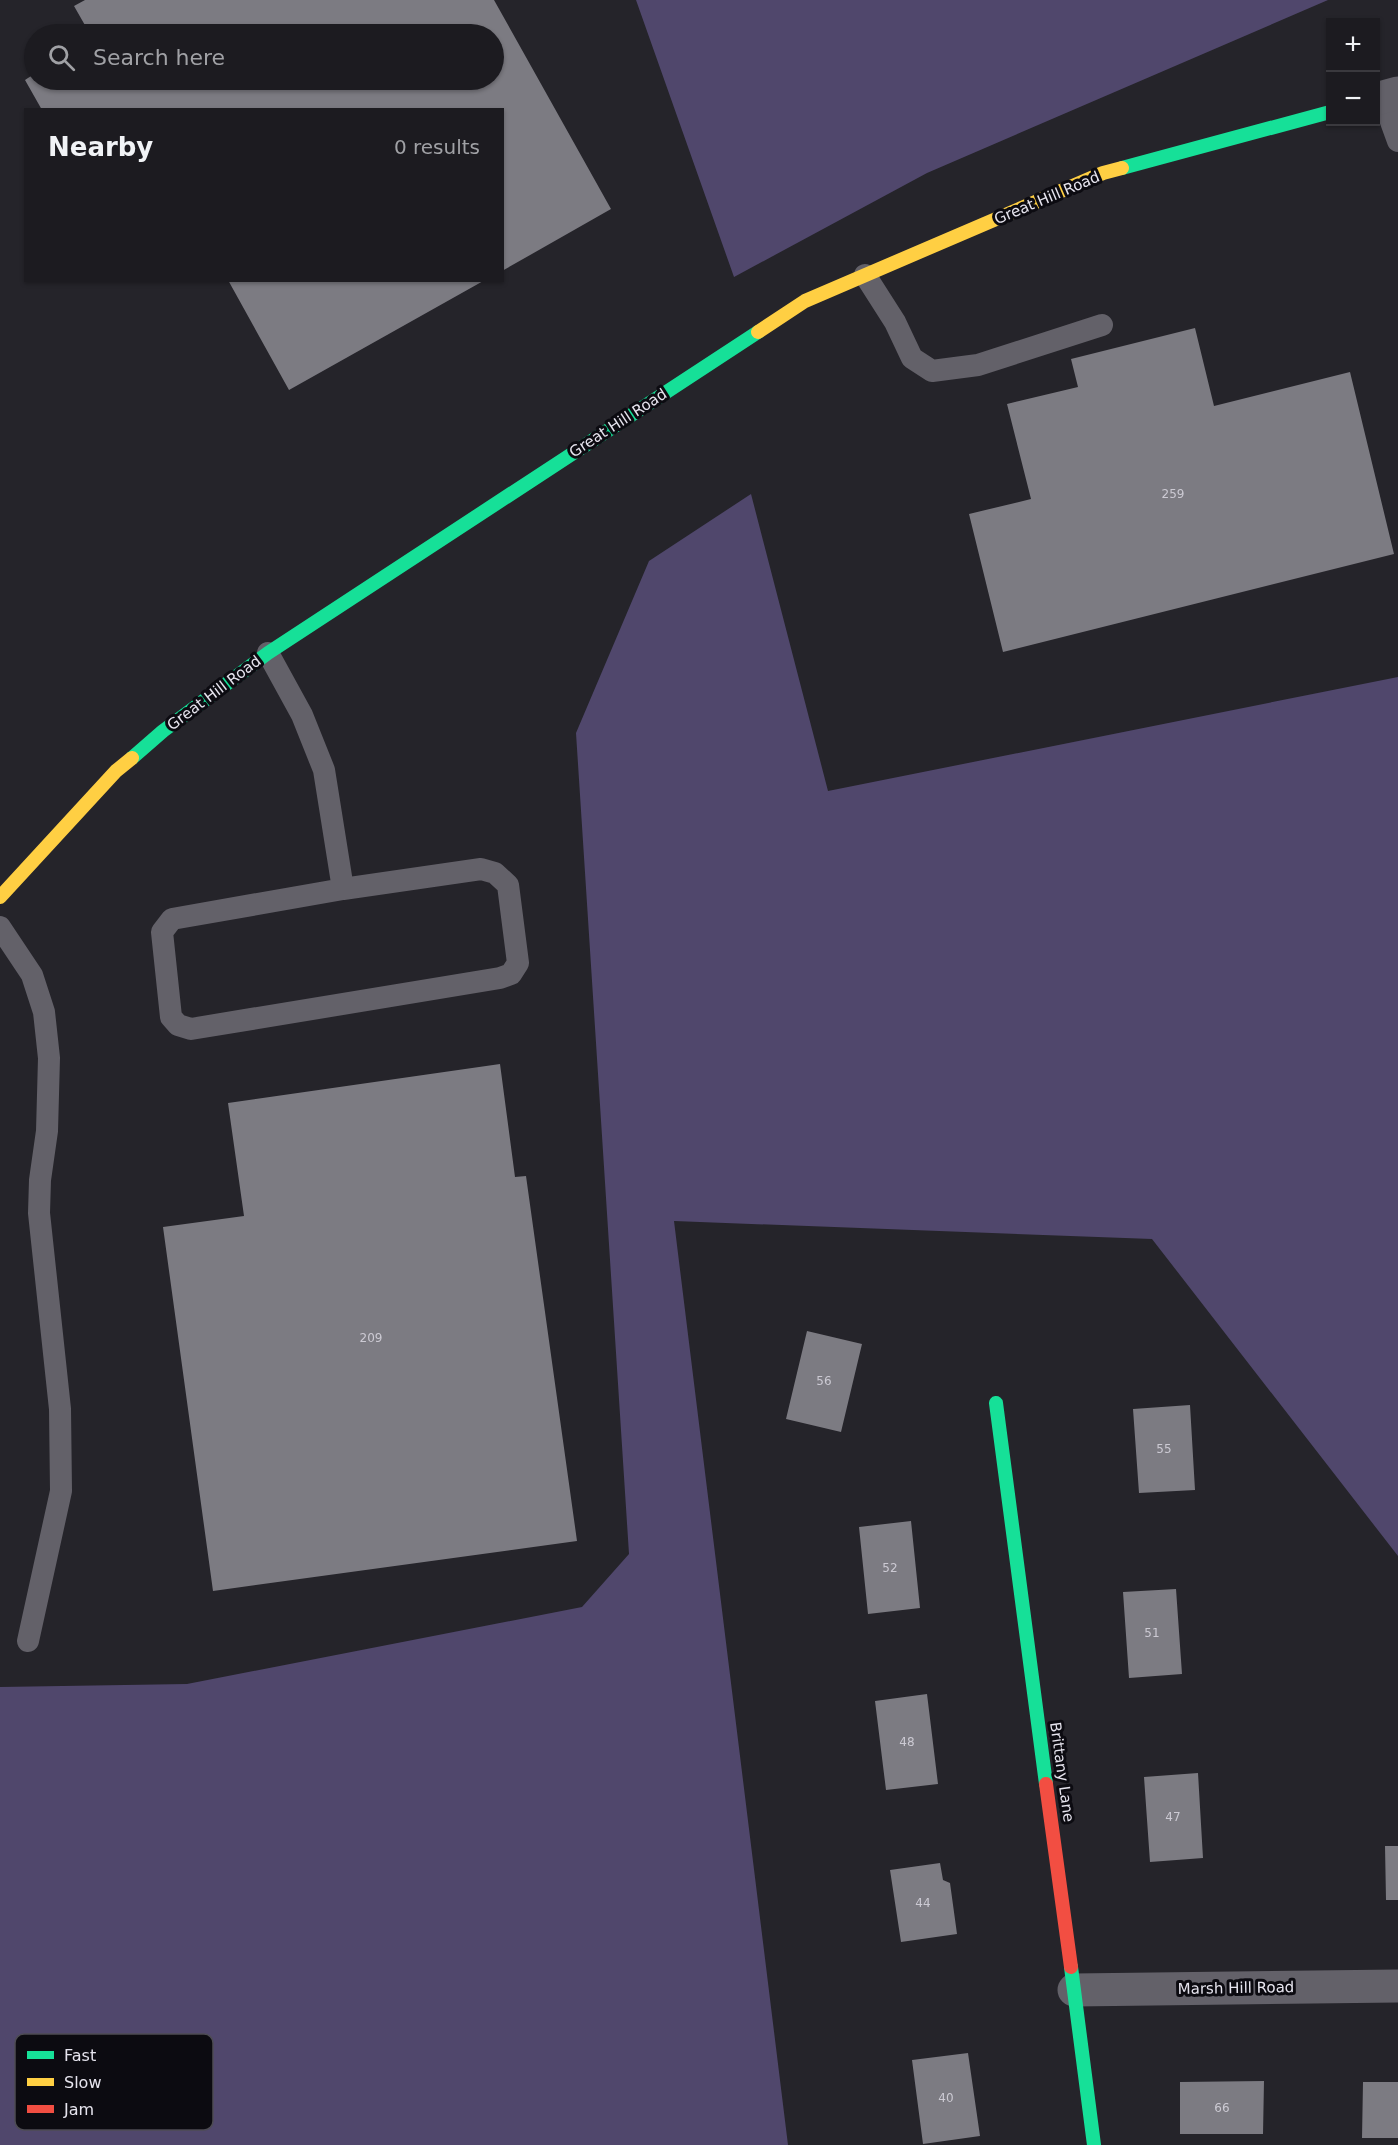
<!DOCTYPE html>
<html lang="en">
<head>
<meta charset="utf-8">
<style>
  :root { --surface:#1c1b20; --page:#252429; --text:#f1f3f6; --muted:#a0a1a5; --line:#3a393e }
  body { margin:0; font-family:"DejaVu Sans",sans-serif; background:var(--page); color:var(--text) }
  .controls { position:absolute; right:18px; top:18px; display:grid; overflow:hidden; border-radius:0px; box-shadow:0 2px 4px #0004 }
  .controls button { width:54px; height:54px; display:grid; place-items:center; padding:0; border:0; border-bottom:2px solid var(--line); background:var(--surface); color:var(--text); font:30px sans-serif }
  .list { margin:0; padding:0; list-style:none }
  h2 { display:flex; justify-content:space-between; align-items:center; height:78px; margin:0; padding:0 24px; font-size:26px }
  h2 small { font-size:20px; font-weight:400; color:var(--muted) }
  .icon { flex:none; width:33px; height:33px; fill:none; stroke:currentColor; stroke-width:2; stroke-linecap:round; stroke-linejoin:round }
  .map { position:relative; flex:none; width:1398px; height:2145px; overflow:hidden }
  .search { position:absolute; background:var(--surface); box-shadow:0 2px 4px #0004; left:24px; top:24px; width:480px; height:66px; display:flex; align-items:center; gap:15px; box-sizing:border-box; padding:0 21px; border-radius:33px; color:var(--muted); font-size:22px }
  .panel { position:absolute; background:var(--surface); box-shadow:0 2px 4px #0004; left:24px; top:108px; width:480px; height:174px; border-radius:0px }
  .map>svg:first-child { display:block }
</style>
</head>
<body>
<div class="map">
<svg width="1398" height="2145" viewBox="0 0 1398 2145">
  <rect width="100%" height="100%" fill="#25242a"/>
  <path fill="#50476c" d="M636,0H1328L927,173L734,277Z
    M751,494L828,791L1398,677V1556L1152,1239L674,1221L788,2145H0V1687L187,1684L582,1607L629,1554L576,733L649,561Z"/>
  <path fill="#7c7b82" d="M85,0H494L611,209L502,271V110H42L25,80L34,74V80H494V34H90L74,6Z
    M228,280H485L289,390Z
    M1195,328L1214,406L1350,372L1394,554L1003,652L969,514L1031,499L1007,404L1078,387L1071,359Z
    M500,1064L515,1177L526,1176L577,1541L213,1591L163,1227L244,1216L228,1103Z
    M807,1331L862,1344L841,1432L786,1419Z
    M1190,1405L1195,1490L1139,1493L1133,1409Z
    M911,1521L920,1608L868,1614L859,1527Z
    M1176,1589L1182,1674L1129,1678L1123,1592Z
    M927,1694L938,1784L886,1790L875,1701Z
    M1198,1773L1203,1858L1150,1862L1144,1777Z
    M1385,1846H1398V1900H1386Z
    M940,1863L943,1880L950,1883L957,1934L901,1942L890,1870Z
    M968,2053L980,2136L923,2144L912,2060Z
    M1264,2081L1263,2134H1180V2082Z
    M1363,2082H1398V2138H1362Z"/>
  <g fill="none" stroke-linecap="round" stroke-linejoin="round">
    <path stroke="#636169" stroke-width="22" d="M1382,97L1398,141
      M865,275L895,322L912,358L932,371L978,365L1102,325
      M268,653L302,715L324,770L343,889L481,869L495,873L508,885L518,963L511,974L500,978L191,1029L178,1025L171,1017L162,932L172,919L343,889
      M0,927L32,975L44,1012L49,1058L47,1131L40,1180L39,1213L60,1409L61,1491L28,1641"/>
    <path stroke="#636169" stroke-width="33" d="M1376,99L1398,93
      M1074,1990L1398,1986"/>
    <path stroke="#16e098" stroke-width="14" d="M1122,168L1330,112
      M132,758L163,731L268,653L758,332
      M996,1403L1046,1784
      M1071,1967L1094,2145"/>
    <path stroke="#ffcf43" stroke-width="14" d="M758,332L805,301L1103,173L1122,168
      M0,897L116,771L132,758"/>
    <path stroke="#f24e42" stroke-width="14" d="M1046,1784L1071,1967"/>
  </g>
  <g text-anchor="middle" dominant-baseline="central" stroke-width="6" stroke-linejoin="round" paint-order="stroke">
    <g font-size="12" fill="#cccad3">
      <text x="1173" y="494">259</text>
      <text x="371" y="1338">209</text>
      <text x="824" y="1381">56</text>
      <text x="1164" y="1449">55</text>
      <text x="890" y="1568">52</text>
      <text x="1152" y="1633">51</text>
      <text x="907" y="1742">48</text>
      <text x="1173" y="1817">47</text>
      <text x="923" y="1903">44</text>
      <text x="946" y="2098">40</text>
      <text x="1222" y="2108">66</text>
    </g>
    <g font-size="15" fill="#e6e4ee" stroke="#0c0b11">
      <text transform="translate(1047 198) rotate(-23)">Great Hill Road</text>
      <text transform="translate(618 423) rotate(-33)">Great Hill Road</text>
      <text transform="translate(214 693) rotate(-37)">Great Hill Road</text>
      <text transform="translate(1062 1772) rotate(82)">Brittany Lane</text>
      <text transform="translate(1236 1988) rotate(-1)">Marsh Hill Road</text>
    </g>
  </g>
  <rect x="15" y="2034" width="198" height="96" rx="9" fill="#0c0b11" stroke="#4d4c53" stroke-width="1.5"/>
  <rect x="27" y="2051" width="27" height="8" fill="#16e098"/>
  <rect x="27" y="2078" width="27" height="8" fill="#ffcf43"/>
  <rect x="27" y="2105" width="27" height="8" fill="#f24e42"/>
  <g font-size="16" fill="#e6e4ee">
    <text x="64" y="2061">Fast</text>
    <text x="64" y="2088">Slow</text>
    <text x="64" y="2115">Jam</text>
  </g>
</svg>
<div class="controls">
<button>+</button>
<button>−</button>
</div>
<div class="search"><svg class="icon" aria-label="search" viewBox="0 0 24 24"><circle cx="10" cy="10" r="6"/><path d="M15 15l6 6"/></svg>Search here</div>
<section class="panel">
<h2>Nearby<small>0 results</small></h2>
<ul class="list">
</ul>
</section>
</div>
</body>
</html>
